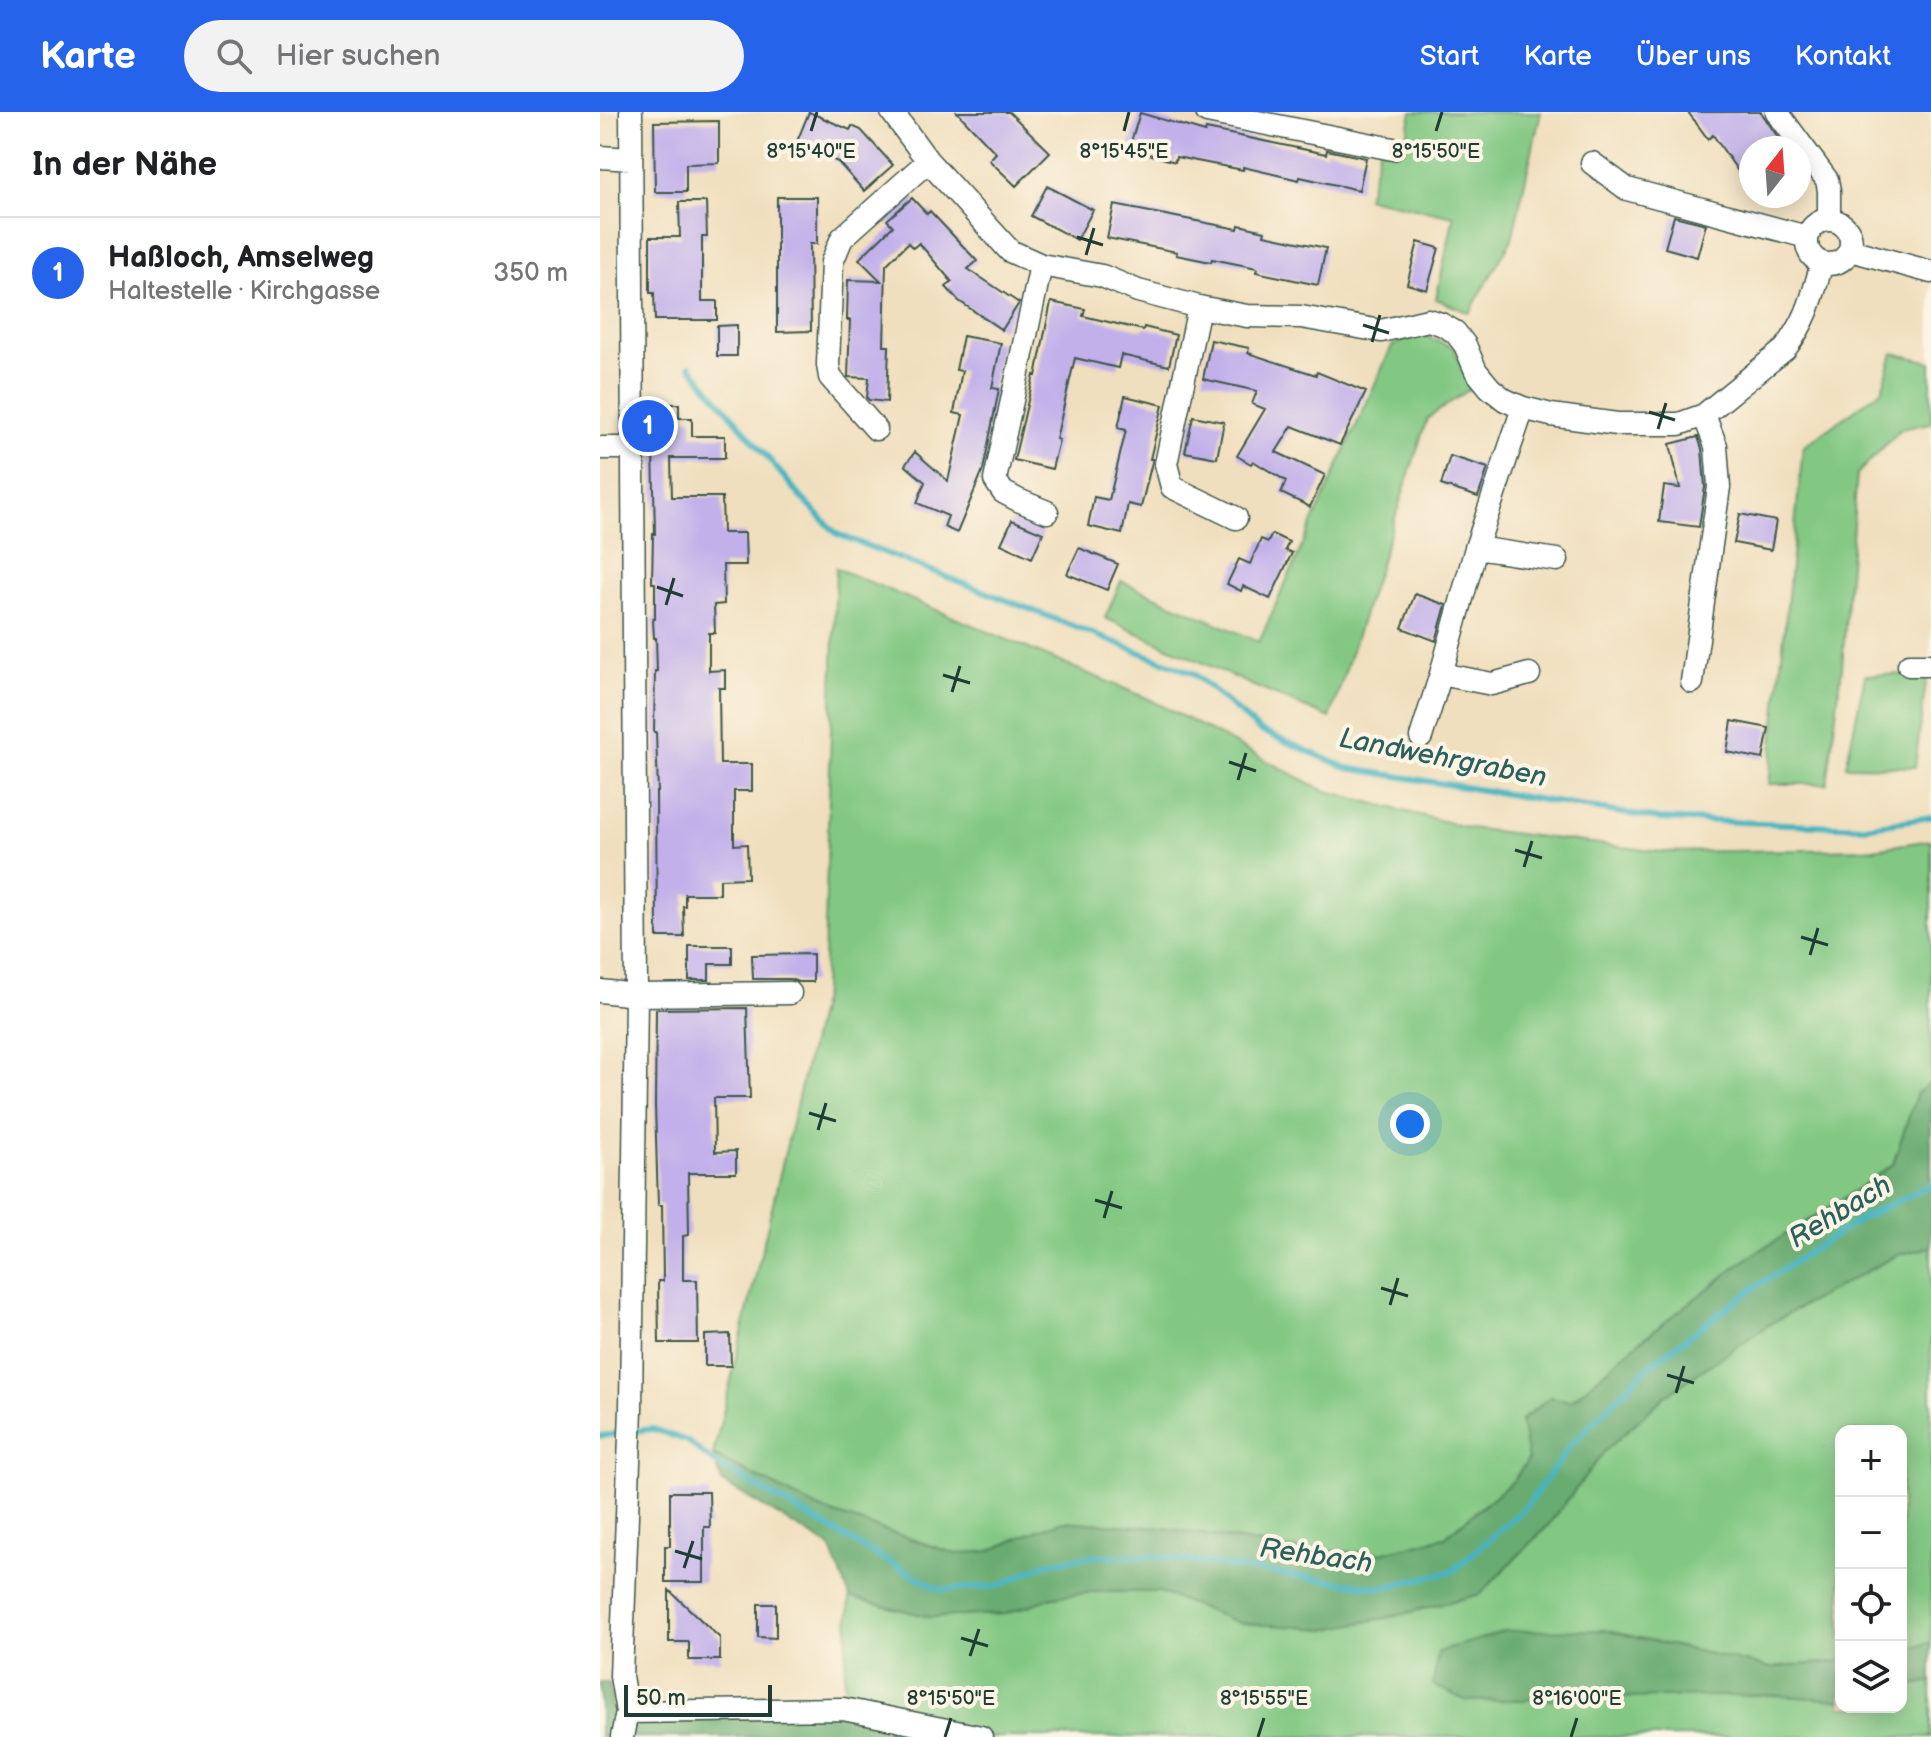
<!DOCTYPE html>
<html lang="de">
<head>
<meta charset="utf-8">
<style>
  :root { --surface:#fff; --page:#f2f2f2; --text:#202124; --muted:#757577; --line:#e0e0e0; --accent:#2563eb }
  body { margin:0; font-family:"Balsamiq Sans",sans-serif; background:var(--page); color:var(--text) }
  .controls { position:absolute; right:24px; bottom:24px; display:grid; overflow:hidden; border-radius:16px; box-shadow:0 4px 20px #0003 }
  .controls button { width:72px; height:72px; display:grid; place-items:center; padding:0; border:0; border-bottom:2px solid var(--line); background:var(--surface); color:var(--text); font:40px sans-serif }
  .compass { position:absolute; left:1139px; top:24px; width:72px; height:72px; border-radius:50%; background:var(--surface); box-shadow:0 4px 20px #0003; rotate:17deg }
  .scale { position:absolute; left:24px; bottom:20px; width:148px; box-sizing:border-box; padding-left:8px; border:4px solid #1f3d34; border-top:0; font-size:22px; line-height:28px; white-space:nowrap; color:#1f3d34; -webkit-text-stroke:6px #fcf5e5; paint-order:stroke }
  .you { position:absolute; left:810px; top:1012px; width:28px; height:28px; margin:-20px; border:6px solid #fff; border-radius:50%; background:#1a73e8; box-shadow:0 0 0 12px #1a73e833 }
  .badge { display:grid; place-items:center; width:52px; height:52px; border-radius:50%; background:var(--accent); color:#fff; font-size:26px; font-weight:700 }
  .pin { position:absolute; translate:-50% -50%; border:4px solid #fff; box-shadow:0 2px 8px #0006 }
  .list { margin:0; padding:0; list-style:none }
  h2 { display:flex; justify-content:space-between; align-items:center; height:104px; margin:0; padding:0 32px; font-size:34px }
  h2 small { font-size:26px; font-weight:400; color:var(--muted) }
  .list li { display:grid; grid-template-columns:52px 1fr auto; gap:24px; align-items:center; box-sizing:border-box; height:112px; padding:0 32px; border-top:2px solid var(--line) }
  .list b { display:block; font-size:30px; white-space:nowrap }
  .list p { margin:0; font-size:26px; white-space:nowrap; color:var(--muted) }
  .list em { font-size:26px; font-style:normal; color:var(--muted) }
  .icon { flex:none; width:44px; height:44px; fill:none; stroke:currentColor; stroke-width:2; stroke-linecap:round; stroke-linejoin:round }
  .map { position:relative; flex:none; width:1331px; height:1625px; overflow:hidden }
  header { display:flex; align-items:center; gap:48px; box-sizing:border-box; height:112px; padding:0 40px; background:var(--accent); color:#fff }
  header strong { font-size:38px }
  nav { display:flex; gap:44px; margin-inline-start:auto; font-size:28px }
  .search { width:560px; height:72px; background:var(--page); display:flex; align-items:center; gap:20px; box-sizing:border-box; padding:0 28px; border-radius:44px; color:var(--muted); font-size:30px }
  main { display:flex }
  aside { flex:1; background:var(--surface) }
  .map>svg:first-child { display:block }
</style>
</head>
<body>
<header>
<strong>Karte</strong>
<div class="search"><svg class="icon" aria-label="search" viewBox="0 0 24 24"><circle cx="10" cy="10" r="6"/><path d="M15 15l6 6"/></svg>Hier suchen</div>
<nav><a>Start</a><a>Karte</a><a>Über uns</a><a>Kontakt</a></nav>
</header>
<main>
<aside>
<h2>In der Nähe<small></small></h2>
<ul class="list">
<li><span class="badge">1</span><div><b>Haßloch, Amselweg</b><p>Haltestelle · Kirchgasse</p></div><em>350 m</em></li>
</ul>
</aside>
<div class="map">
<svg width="1331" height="1625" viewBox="0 0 1331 1625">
  <rect width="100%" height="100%" fill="#fcf5e5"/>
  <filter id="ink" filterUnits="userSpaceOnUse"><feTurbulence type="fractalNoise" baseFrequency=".0125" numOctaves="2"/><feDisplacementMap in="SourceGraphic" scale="16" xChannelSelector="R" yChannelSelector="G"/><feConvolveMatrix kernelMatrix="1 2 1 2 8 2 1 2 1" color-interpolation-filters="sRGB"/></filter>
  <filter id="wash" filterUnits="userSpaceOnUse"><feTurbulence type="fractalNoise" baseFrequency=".006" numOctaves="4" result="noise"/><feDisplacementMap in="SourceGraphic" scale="32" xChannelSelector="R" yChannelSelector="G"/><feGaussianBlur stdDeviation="1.8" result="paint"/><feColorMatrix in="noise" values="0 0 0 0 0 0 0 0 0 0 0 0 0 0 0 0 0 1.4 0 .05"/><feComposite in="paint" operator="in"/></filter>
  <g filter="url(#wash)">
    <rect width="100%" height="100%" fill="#f0dfbe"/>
    <path fill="#82c883" stroke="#50825c" stroke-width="2" d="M812,0H941L912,127L869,201L836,187L854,104L767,86L781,31L804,36Z
      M818,221L854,236L871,276L827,307L730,606L656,575L505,506L521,469L659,530L792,234Z
      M1293,241L1331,250V311L1301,317L1257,362L1242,555L1227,672H1169L1203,335L1282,278Z
      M236,456L549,587L723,678L869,716L1062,740L1273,737L1331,728V971L1317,981L1293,1052L1253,1080L1145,1148L1038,1231L971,1289L950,1285L921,1308L929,1347L912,1370L845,1425L781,1441L700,1438L564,1416L425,1423L390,1439L356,1442L220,1397L113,1343L223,881Z
      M1327,562L1315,655L1246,654L1265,563Z
      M1331,1135V1531L1301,1537V1319H1241V1549L1171,1556L1004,1518L1169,1583L1241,1588V1595H1301V1576L1331,1569V1625H360L243,1591L250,1485L330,1505L406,1502L453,1485L495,1480H559L641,1511L728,1517L795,1504L880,1482L948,1414L1004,1340L1066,1283L1171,1211L1297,1143Z"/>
    <path fill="#69ac71" stroke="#447452" stroke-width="2" d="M1331,971V1135L1297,1143L1171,1211L1066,1283L1004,1340L948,1413L880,1482L795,1504L728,1517L640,1511L559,1480H495L453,1485L406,1502L330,1505L250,1485L230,1435L122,1370L113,1343L220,1397L356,1442L390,1439L425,1423L463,1409L564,1416L700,1438L781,1441L845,1425L912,1370L928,1348L921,1309L950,1285L971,1289L1038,1231L1145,1148L1253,1080L1293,1052L1317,981Z
      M1004,1518L1171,1556L1241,1549V1588L1169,1583L867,1589L833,1573L838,1540L905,1519Z
      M1331,1531V1569L1301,1576V1537Z
      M0,1571H9L13,1597L243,1591L360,1625H0Z"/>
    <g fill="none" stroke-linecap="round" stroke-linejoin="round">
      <path stroke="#45b3c0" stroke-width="6" d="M90,254L201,385L237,422L593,561L659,618L747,656L1059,707L1264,715L1331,705
        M35,1319L53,1317L87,1329L112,1349L267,1438L341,1478L399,1474L447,1451L493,1444L561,1445L781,1476L853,1459L926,1395L970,1334L1050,1253L1154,1176L1262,1106L1331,1073
        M0,1324L24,1321"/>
    </g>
    <g id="blocks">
      <path fill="#c1b0ea" d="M209,0L250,18L252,14L261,18L293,53L264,79L238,50L196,32Z
        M357,0H409L450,40L416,74L389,48L396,41Z
        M1088,0H1161L1185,36H1151V78L1113,23L1108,27Z
        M540,1L605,20L606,17L726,42L727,38L766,46L759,78L700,65L699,68L643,55V58L576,45L575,50L529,36Z
        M119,9V51L86,52V80H55L54,10Z
        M447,74L493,98L477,128L431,104Z
        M177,85H217V132H210L211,219L177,220Z
        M312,86L327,102L330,99L377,149L368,157L419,191L402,218L359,189L346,175L352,170L319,131L313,136L308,131L286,153L284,234H289L287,290L269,288L267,286L269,266L248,265L250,208H247L248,168L281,169L259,147L293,114L287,108Z
        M79,90H106L107,125H102V189H117V208H55L54,181H50V125H80Z
        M514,93L638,117L639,113L665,119L664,123L726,136L718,173L656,160L657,156L612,147L611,150L576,143L577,140L507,126Z
        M1074,104L1106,112L1097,145L1065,136Z
        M818,130L839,136L827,178L807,172Z
        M451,190L485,197L483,204L543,218L544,215L576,223L569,254L521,243L518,256L475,246L456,327L459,328L452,357L414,348L434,263L436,264Z
        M137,213V244H117V214Z
        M363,224L401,231L392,276L399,277L383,358L357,421L344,415L348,404L317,391L325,370L305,353L315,340L348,369L363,303L354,301L362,259L356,258Z
        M611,228L649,236L648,241L716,263L717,260L766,280L740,333L692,314L676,340L725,363L710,395L681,381L686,369L653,349L651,352L637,344L665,297L652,292L657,279L603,267Z
        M525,284L563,293L550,347H553L552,350L541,395L528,392L522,422L488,414L494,385L509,388L526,318L518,316Z
        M52,292H79V306H92V324H125V346H71L72,385H122L123,421H145L146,453H123L124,492L114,493L115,521H109V559L125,558V576H119L120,652H152V679H134V733L147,732L148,766L120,767V782H85V794H83L84,825H57L56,680H58L56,620H54L55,559H57L56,526H54L53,507H55V471H52L53,422H55Z
        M593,304L624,310L617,346L585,340Z
        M1098,325L1102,337L1105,375L1099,415L1059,410L1064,374L1080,376L1070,332Z
        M850,344L888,356L878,385L841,373Z
        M1140,402L1176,409L1171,438L1134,431Z
        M412,408L443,421L432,446L401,432Z
        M672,422L689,430L685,438L692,441L670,487L643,474L641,479L627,472L639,447L650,452L661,427L668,430Z
        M479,436L518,452L507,478L467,462Z
        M815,482L846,493L836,529L802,516Z
        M1132,609L1169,616L1163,647L1127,640Z
        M89,834H132V852H109V868H89Z
        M213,842V870H198L190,867H153L152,843Z
        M147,896L150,986H114L115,1040L136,1039V1061H88L89,1123L83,1124V1168H97L98,1231H59L58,1169H63L62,1093H58L55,993L56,897Z
        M130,1222L131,1254H105V1223Z
        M70,1380H109L110,1415H104V1470H65V1434H70Z
        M69,1478L120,1526V1548H89V1530H69Z
        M158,1492H176V1526L158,1525Z"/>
    </g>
  </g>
  <g filter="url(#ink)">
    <use href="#blocks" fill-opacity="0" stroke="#3e5549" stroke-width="2"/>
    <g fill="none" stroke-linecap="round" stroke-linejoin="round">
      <defs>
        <path id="street" d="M292,0L328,49L410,139L441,153L502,164L538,179L599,195L647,204L701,205L781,219L828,208L841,212L855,220L865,233L876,259L890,276L905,288L923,296L951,303L1017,312H1079L1104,303L1185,237C1208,207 1212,186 1222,151
          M607,0L793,37
          M1177,0L1227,68L1229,79V108
          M0,45L31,47
          M992,51L1027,77L1207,125
          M1207 130a22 22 0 1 1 44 0a22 22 0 1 1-44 0Z
          M1250,138L1331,160
          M441,153L395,368L403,380L418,388L447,400
          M599,195L566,352L572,375L636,406
          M276,317L230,265L228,253L232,150L242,126L328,49
          M0,336H32
          M876,436L957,448
          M1309,553H1331
          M841,562L892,572L929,562
          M1092,570L1119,375L1116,334L1104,303
          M821,625L841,562L876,436L923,296
          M0,879L36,883L190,881
          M27,1600L243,1597L381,1625
          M22,1625L27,1600L21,1564L31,1297L36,883L31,0"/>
      </defs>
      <use href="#street" stroke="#3e5549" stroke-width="25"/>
      <use href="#street" stroke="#fff" stroke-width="22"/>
    </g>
  </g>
  <path fill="none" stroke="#1f3d34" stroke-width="3" d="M211,19L217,0M524,19L529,0M836,19L842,0M477,125L503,133M486,143L494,116M763,213L789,221M772,230L780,203M1049,300L1075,308M1058,317L1066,291M57,475L83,484M66,493L74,466M343,563L370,571M352,580L360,554M629,650L656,659M638,668L646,641M915,738L942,746M924,755L932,729M1201,825L1228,833M1210,843L1218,816M209,1001L236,1009M218,1018L226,991M495,1088L522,1096M504,1106L512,1079M781,1176L808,1184M790,1193L798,1166M1067,1263L1094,1271M1076,1281L1084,1254M75,1439L102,1447M84,1456L93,1429M361,1526L388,1534M370,1544L379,1517M345,1625L351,1606M658,1625L664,1606M971,1625L977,1606"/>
  <g text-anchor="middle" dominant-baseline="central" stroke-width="8" stroke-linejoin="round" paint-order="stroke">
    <g font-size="28" font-style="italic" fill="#2a605e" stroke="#fcf5e5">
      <text transform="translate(843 646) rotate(11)">Landwehrgraben</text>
      <text transform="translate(1240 1100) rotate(-31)">Rehbach</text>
      <text transform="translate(716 1444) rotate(8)">Rehbach</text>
    </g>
  </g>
  <g font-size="20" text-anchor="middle" fill="#1f3d34" stroke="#fcf5e5" stroke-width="8" stroke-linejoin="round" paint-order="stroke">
    <text x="211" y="46">8°15'40"E</text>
    <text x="524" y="46">8°15'45"E</text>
    <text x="836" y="46">8°15'50"E</text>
    <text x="351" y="1593">8°15'50"E</text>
    <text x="664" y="1593">8°15'55"E</text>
    <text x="977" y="1593">8°16'00"E</text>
  </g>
</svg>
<div class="controls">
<button>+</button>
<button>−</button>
<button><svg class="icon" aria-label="locate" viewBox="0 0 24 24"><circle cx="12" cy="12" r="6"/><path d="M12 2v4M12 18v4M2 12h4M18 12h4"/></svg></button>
<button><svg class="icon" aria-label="layers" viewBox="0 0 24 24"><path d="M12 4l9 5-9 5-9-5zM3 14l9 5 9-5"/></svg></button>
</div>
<svg class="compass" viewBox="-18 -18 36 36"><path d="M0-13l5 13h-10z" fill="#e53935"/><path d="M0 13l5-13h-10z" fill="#757577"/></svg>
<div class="scale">50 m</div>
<div class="you"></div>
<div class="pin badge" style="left:48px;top:314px">1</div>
</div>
</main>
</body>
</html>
